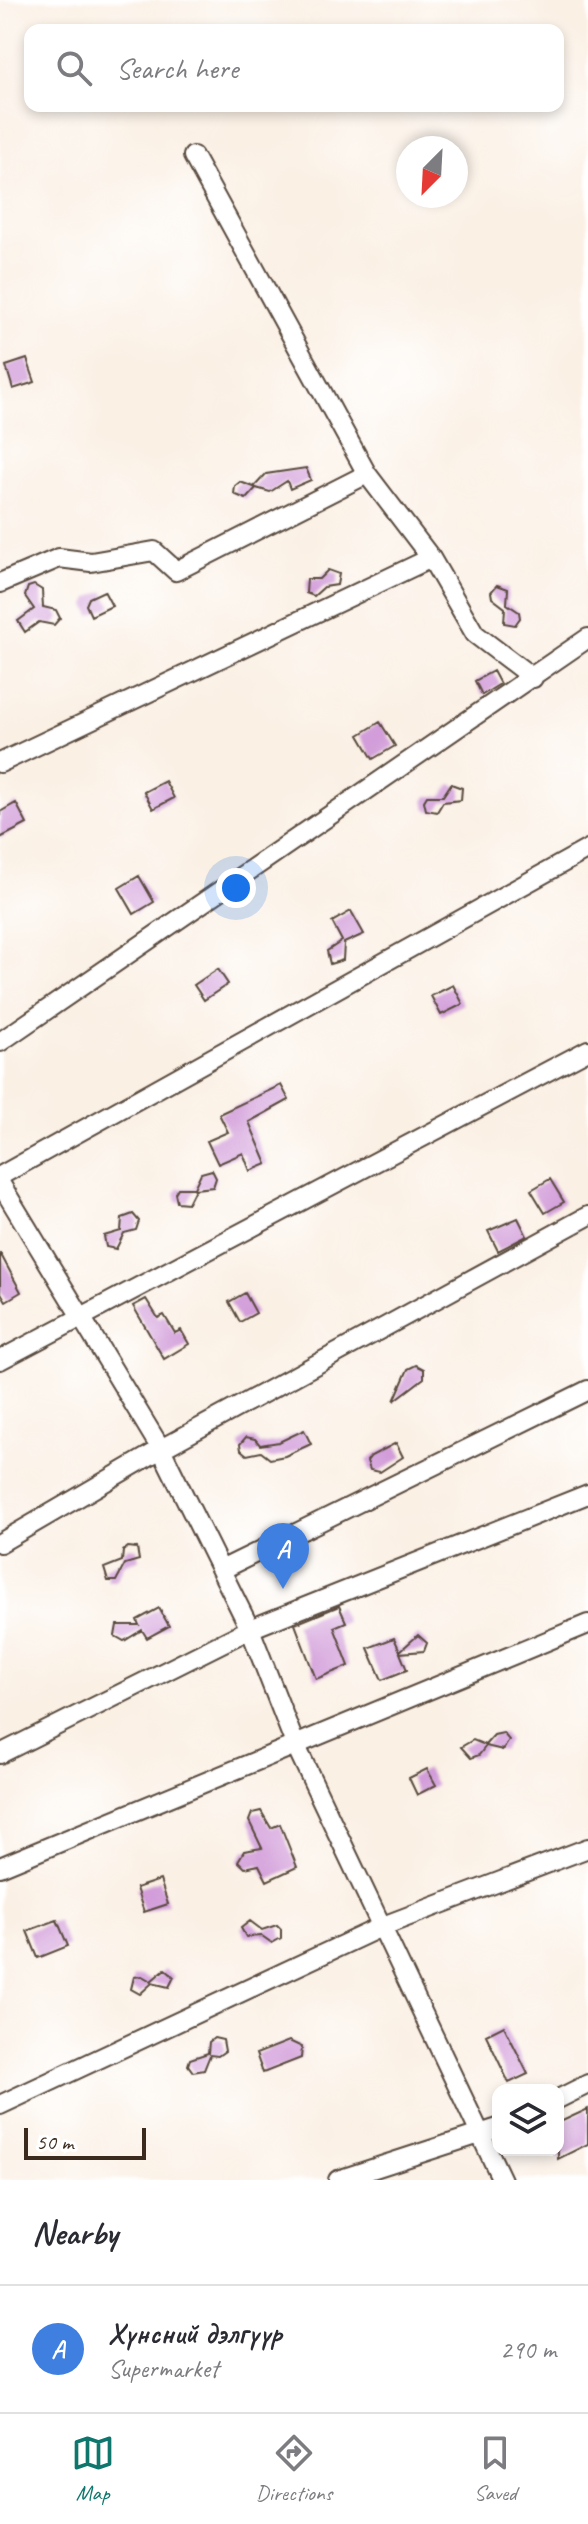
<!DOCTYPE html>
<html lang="en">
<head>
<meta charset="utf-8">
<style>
  :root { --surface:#fff; --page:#f2f2f3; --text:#2b2b33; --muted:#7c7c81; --line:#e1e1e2; --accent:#0f766e }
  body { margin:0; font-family:Caveat,sans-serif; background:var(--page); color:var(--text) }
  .controls { position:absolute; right:24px; bottom:24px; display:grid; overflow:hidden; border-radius:16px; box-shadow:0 4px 12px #0003 }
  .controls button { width:72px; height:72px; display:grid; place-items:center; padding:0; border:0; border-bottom:2px solid var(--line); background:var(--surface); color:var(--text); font:40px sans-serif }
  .compass { position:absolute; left:396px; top:136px; width:72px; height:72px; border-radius:50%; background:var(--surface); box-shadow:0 4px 12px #0003; rotate:204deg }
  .scale { position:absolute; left:24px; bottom:20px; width:122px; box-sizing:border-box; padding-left:8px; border:4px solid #3b2a1e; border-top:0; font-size:22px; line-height:28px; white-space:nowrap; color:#3b2a1e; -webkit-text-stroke:6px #fff; paint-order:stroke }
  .you { position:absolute; left:236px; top:888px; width:28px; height:28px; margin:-20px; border:6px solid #fff; border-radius:50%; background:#1a73e8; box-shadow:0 0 0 12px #1a73e833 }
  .badge { display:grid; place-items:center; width:52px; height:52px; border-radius:50%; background:var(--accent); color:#fff; font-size:26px; font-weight:700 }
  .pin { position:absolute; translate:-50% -66px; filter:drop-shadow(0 2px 4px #0008) }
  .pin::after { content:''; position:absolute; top:42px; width:28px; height:24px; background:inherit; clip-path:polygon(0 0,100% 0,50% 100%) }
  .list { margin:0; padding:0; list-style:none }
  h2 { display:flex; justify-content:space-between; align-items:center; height:104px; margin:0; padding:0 32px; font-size:34px }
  h2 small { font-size:26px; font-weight:400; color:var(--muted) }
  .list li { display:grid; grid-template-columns:52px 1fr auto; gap:24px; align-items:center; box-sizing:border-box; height:128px; padding:0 32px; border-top:2px solid var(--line) }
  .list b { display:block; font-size:30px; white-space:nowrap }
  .list p { margin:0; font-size:26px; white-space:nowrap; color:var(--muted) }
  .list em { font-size:26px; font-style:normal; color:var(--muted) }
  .icon { flex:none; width:44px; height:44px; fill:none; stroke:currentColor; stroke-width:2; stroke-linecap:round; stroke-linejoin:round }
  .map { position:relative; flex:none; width:588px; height:2180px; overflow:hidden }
  .search { position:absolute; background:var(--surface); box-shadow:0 4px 12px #0003; left:24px; right:24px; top:24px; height:88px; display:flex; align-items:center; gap:20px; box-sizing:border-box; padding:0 28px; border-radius:16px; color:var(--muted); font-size:30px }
  .sheet { height:232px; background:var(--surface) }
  nav { display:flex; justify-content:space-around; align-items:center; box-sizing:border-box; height:112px; border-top:2px solid var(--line); background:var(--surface); font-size:22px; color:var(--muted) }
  nav a { display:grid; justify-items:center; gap:4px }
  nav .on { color:var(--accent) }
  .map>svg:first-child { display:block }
</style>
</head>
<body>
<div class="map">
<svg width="588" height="2180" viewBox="0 0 588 2180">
  <rect width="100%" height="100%" fill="#fff"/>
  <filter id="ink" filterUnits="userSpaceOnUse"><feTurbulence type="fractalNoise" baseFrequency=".0125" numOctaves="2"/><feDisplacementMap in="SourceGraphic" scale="16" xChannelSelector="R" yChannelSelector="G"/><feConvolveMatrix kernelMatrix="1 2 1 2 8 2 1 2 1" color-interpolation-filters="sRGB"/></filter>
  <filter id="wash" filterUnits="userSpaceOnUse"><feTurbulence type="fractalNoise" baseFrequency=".006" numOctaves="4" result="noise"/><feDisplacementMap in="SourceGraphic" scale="32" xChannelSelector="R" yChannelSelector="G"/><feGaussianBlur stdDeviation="1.8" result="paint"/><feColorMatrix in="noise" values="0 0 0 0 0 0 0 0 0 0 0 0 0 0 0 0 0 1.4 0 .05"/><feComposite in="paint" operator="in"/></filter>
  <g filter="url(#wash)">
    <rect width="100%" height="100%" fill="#fbf0e4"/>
    <g id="blocks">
      <path fill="#d29cd9" d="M27,359L35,382L13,389L6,366Z
        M306,468L311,480L290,489L287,481L270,492L256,488L246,499L234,494L235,486L240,482L254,487L266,474Z
        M328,570L339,574L337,585L324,587L314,596L306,593L307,579H319Z
        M34,585L42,590L43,607L56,610L60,618L54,625L39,622L25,632L18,621L34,609L25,596L28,587Z
        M497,585L508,589L507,604L519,612L520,618L515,625L504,623L505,608L492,598L491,592Z
        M104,591L112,606L91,616L86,605L89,598Z
        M493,671L500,684L482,695L475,681Z
        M380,722L395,746L373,759L359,735Z
        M165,781L174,798L153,809L144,792Z
        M451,784L462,788L461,800L443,802L437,812L426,810L424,801L427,796H443Z
        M16,803L27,824L0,838V812Z
        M139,876L154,902L134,914L119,888Z
        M351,911L364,934L344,943L343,960L330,964L327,951L342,941L332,922Z
        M218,969L228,984L204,1000L194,985Z
        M453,985L463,1004L441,1015L431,996Z
        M281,1085L289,1100L249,1122L267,1164L250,1171L243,1153L218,1164L207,1141L228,1132L219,1114Z
        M212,1170L216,1178L213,1187L195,1189L188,1203L177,1202L175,1193L178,1188H194L201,1173Z
        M550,1179L564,1202L545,1213L531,1190Z
        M133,1214L139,1221L136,1230L124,1233L116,1249L106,1247L104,1236L121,1231L122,1218Z
        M518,1218L527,1236L498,1251L488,1231Z
        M0,1253L21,1292L6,1301L0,1291Z
        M245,1293L256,1313L240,1322L229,1302Z
        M146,1299L158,1318L164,1315L175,1333L181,1330L189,1344L164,1359L133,1306Z
        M416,1365L424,1369V1378L394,1401L408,1369Z
        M304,1430L311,1444L285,1456L270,1459L261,1452L247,1455L241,1450L240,1444L246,1437L255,1439L260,1445L279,1442Z
        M396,1443L403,1457L380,1472L370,1470L367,1461L371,1456Z
        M128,1547L137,1548L139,1560L125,1564L116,1581H108L104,1568L122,1561L123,1551Z
        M339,1606L346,1622L334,1627L349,1666L316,1679L295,1624Z
        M159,1608L169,1626L147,1638L142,1630L124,1641L115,1636L117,1625H139L137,1620Z
        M418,1635L427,1643L424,1651L400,1653L407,1670L382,1680L368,1648L394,1638L400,1651Z
        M503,1733L509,1740L503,1750L486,1746L479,1755L471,1758L461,1747L473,1740L485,1745L494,1735Z
        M427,1769L436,1785L417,1795L409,1778Z
        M261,1811L271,1828L280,1824L297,1867L267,1881L259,1865L245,1868L238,1861L244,1851L262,1848L249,1821L252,1813Z
        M160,1880L168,1904L144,1912L136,1888Z
        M57,1920L68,1946L38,1958L27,1931Z
        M250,1921L262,1930L277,1925L281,1929V1938L272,1943L262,1936L246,1937L241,1928Z
        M165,1969L174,1977L169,1987L152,1983L140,1994L131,1989L134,1977L142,1976L151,1981Z
        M504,2026L528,2074L509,2083L486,2035Z
        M214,2038L223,2040L225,2051L218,2056L210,2055L204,2070L193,2072L188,2065L190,2059L208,2053L209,2042Z
        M289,2041L302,2047L301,2058L263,2073L256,2054Z
        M588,2109V2144L558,2159V2123Z"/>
    </g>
  </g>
  <g filter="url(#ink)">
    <use href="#blocks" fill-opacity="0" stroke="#58483c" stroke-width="2"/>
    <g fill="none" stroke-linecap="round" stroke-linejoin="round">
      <defs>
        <path id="minor" d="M193,156L367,474L431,558L475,634L533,678
          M0,583L59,558L91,562L154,551L176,571L367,474
          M0,763L431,558
          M0,1042L588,638
          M0,1176L588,849
          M0,1183L161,1449L250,1629L295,1744L502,2180
          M0,1360L588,1050
          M0,1543L161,1449L588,1216
          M221,1570L588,1390
          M0,1754L250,1629L588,1494
          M0,1867L588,1624
          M558,2099L588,2084
          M0,2105L383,1926L588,1848
          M338,2180L498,2128"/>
      </defs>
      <use href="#minor" stroke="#58483c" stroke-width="22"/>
      <use href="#minor" stroke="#fff" stroke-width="18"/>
    </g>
  </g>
</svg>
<div class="controls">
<button><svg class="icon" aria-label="layers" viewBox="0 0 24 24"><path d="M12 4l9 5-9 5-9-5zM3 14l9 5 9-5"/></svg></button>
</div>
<svg class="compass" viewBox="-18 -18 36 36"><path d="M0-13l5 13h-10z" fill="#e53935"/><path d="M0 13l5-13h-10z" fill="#7c7c81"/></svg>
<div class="scale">50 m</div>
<div class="you"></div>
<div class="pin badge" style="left:283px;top:1589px;background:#3f7fe0">A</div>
<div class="search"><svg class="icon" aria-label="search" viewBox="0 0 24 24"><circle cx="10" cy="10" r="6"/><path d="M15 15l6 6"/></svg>Search here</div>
</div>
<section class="sheet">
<h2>Nearby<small></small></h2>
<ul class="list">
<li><span class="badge" style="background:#3f7fe0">A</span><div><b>Хүнсний дэлгүүр</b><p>Supermarket</p></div><em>290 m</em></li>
</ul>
</section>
<nav>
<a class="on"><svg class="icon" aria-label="map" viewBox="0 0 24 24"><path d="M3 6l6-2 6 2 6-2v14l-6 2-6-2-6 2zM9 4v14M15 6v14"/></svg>Map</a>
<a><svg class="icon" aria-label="directions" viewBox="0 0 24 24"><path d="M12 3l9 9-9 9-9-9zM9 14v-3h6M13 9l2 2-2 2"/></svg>Directions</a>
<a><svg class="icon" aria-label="saved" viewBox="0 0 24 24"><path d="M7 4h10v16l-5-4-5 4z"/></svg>Saved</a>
</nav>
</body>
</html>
